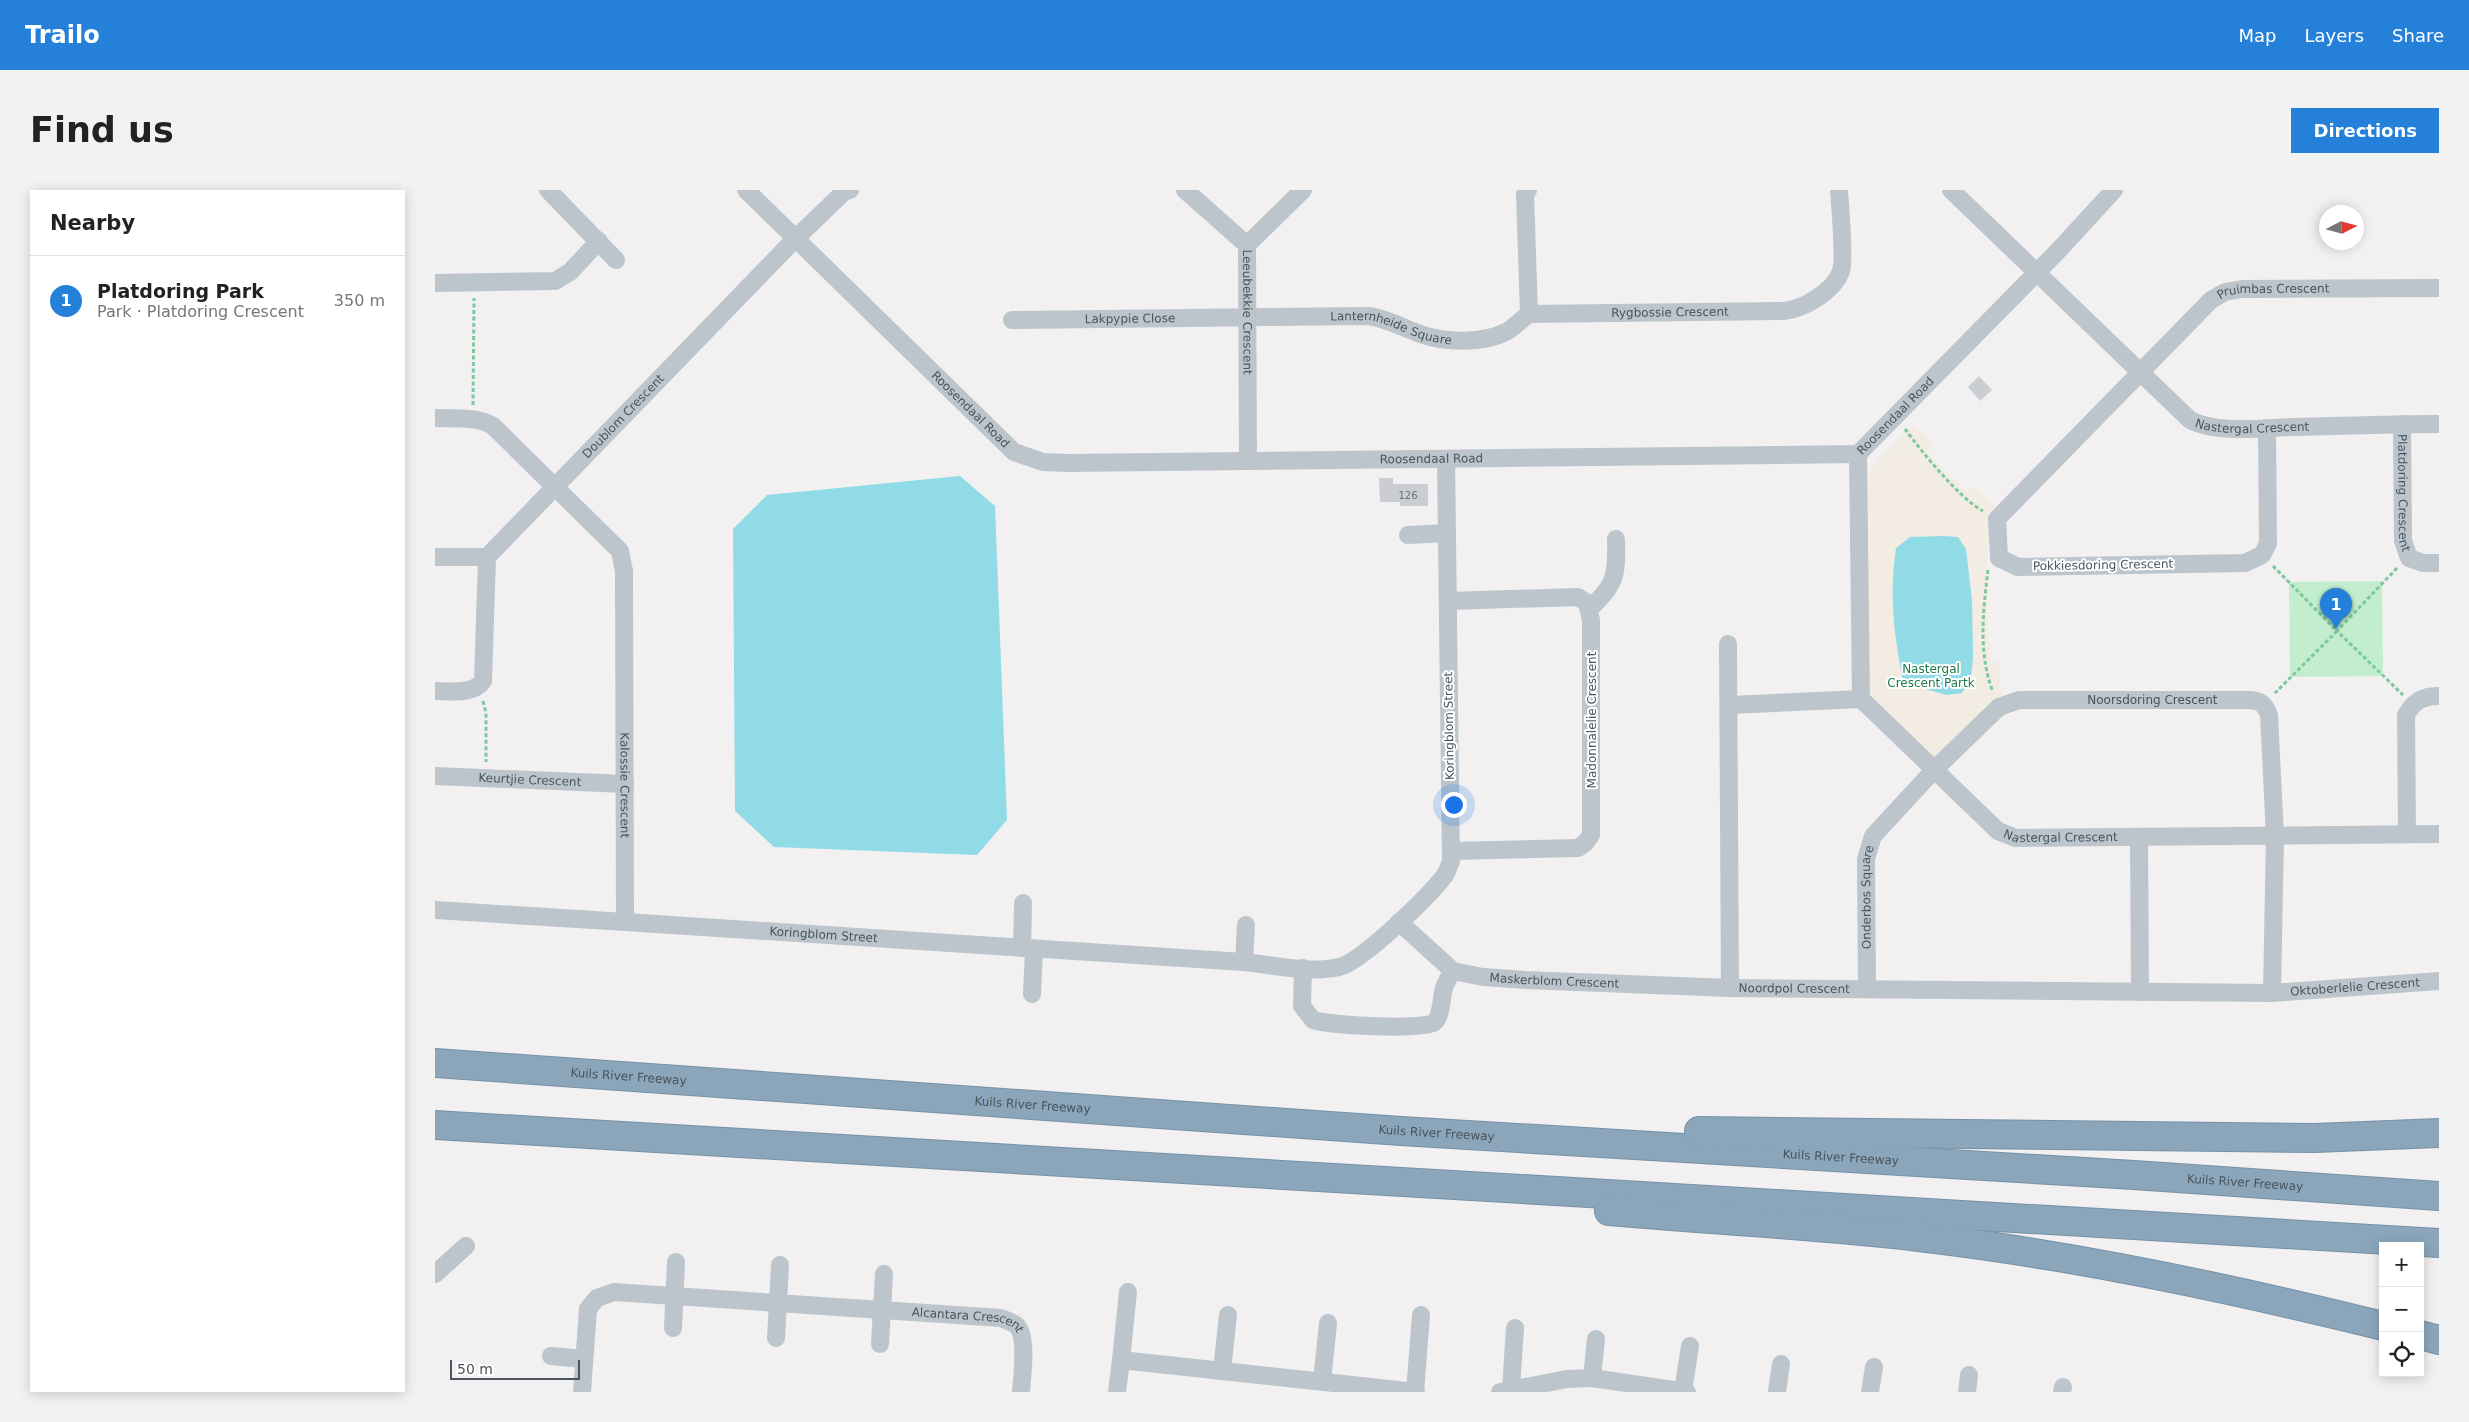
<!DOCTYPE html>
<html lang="en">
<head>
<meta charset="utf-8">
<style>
  :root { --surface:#fff; --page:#f2f2f2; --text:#222; --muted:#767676; --line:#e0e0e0; --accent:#2480d8 }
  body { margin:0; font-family:"DejaVu Sans",sans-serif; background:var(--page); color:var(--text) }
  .controls { position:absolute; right:15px; bottom:15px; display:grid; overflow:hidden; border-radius:0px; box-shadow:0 2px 12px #0003 }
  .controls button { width:45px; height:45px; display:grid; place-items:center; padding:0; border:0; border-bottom:1px solid var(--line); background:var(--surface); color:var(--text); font:25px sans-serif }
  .compass { position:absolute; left:1884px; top:15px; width:45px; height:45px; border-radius:50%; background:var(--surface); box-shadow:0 2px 12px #0003; rotate:84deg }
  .scale { position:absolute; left:15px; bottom:12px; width:130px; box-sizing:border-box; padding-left:5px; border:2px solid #49545c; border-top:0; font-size:14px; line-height:18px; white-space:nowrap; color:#49545c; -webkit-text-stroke:4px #fff; paint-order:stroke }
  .you { position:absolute; left:1018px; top:614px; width:18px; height:18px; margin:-12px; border:4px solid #fff; border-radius:50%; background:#1a73e8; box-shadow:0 0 0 8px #1a73e833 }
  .badge { display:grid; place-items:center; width:32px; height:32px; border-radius:50%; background:var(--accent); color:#fff; font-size:16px; font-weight:700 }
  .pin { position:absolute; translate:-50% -41px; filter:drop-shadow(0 1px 2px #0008) }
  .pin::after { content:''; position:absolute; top:26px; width:18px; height:15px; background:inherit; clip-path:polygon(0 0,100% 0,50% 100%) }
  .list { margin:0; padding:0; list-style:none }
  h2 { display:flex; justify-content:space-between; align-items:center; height:65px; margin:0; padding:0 20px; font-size:21px }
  h2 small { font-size:16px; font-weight:400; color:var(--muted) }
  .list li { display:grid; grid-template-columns:32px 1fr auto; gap:15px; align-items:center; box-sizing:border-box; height:90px; padding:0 20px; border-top:1px solid var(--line) }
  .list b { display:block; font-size:19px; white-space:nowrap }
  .list p { margin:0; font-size:16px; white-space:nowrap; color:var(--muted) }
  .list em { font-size:16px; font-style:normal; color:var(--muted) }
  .icon { flex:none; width:28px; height:28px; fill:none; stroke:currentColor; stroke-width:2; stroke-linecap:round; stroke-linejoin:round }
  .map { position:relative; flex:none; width:2004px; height:1202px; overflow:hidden; border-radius:0px }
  header { display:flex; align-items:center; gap:30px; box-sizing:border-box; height:70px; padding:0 25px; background:var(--accent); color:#fff }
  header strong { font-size:24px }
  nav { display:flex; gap:28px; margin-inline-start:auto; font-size:18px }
  .intro { display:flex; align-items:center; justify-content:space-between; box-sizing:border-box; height:120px; padding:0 30px }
  h1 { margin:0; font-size:35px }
  .button { padding:12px 22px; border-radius:0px; background:var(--accent); color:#fff; font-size:18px; font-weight:700 }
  main { display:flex; gap:30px; padding:0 30px }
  aside { flex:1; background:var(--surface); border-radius:0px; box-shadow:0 2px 12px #0003 }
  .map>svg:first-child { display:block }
</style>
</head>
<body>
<header>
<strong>Trailo</strong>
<nav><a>Map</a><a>Layers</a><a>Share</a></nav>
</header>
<div class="intro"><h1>Find us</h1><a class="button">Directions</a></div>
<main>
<aside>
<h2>Nearby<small></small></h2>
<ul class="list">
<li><span class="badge">1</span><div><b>Platdoring Park</b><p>Park · Platdoring Crescent</p></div><em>350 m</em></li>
</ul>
</aside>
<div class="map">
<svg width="2004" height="1202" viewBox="0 0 2004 1202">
  <rect width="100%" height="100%" fill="#f2f0f0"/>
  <path fill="#c2edcf" d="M1947,391L1948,486L1855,487L1854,392Z"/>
  <path fill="#f2ece2" d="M1479,234L1499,255L1492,262L1532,302L1539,296L1563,318C1545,353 1553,432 1555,472H1565L1566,508L1502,567H1496L1438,511L1435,500L1433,286L1442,271Z"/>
  <path fill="#91dbe7" d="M525,286L560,316L572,630L542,665L339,657L300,621L298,339L332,305Z
    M1508,346L1523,347L1531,359L1537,410L1538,468L1536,488L1527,503L1511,505L1468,492C1459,443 1454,408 1461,358L1475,347Z"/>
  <path fill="#cacdd2" d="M1544,186L1557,200L1545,211L1533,197Z
    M944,288H958V294H993V316H965V312H945Z"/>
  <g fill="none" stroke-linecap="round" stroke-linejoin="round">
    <defs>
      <g id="motorway">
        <path id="s16" d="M0,873L966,941L1699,985L2004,1006"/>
        <path d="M0,935L2004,1053"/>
        <path d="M1264,941L1880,948L2004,943"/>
        <path d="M1174,1021C1277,1030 1381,1035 1484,1047C1640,1065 1795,1098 1948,1136"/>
        <path d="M1985,1145L2004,1150"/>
      </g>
    </defs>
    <use href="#motorway" stroke="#7691a7" stroke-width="30"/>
    <path stroke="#7bc99d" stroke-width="3" stroke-dasharray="4 2.5" stroke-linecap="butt" d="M38,215L39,108
      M1470,239C1487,262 1524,308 1548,321
      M1838,376L1902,441L1840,503
      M1962,378L1902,441L1968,505
      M1553,380C1548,421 1543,463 1558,502
      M48,511L51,523V572"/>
    <g stroke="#bcc5cc" stroke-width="18">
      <path d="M113,0L181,70"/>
      <path id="s1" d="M311,0L579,262L608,272L632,273L1423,264L1622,62L1679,0"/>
      <path id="s2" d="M750,0L812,55L813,271"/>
      <path d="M1093,0L1090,4L1094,124"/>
      <path id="s3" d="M1516,0L1755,230C1782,244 1827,238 1858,237C1906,236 1955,234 2004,234"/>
      <path d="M812,55L868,0"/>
      <path d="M0,93L120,91L135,82L164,51"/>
      <path id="s4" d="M1094,124L1349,121C1369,119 1399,101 1406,81C1410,69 1405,16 1404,0"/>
      <path id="s5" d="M577,130L934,126C953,129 968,138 985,144C1011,153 1048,154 1073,141C1080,136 1087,129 1094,124"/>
      <path id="s6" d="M0,228C19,229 42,226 58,236L185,361L189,381L190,732L0,720"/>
      <path id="s7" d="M1967,234L1968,351L1974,368L1988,373H2004"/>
      <path id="s8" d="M1832,238L1833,354L1827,365L1810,373L1583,377L1564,368L1562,329L1776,110L1790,102L1807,99L2004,98"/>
      <path id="s9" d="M1423,264L1426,509L1563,641L1581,648L2004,644"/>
      <path d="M973,345L1012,343"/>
      <path id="s10" d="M0,367H52L361,48L409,2L415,0"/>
      <path d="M1013,411L1143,407L1152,413L1156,430V645L1151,652L1143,658L1017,661"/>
      <path d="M1154,419C1181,395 1182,385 1181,349"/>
      <path d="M1293,454L1295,798"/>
      <path d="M0,501C15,501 38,505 48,491L52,367"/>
      <path d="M1295,515L1426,509"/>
      <path id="s11" d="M0,586L190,594"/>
      <path d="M1972,644L1971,525C1979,511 1988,506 2004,506"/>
      <path d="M1704,647L1705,802"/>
      <path id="s12" d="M190,732L809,772C839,775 874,784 904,777C927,772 995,705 1010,685C1013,680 1014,676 1016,671L1011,269"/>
      <path id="s13" d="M964,732L1018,781L1048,787L1090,790L1295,798L1837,803L2004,791"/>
      <path d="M587,758L588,713"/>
      <path d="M809,772L811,735"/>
      <path d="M868,778L867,816L878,830C892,835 991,841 1000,832C1007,824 1006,808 1009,798C1011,792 1014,787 1018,781"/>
      <path id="s14" d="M1432,799L1431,669L1438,646L1499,580L1564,517L1584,510H1813C1825,510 1830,514 1834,525L1840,646L1837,803"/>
      <path d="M597,804L599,759"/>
      <path d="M0,1084L31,1056"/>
      <path d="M238,1138L241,1072"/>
      <path d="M341,1148L345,1075"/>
      <path d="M445,1154L449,1084"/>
      <path d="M116,1166L149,1169"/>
      <path d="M686,1170L693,1102"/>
      <path d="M787,1181L793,1125"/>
      <path d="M1157,1188L1161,1149"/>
      <path d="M887,1191L893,1133"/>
      <path d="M1076,1199L1080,1138"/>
      <path d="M1248,1201L1255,1156"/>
      <path id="s15" d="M147,1202L153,1119L162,1108L179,1102L566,1128C571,1130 577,1132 581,1135C593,1145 587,1187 586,1202"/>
      <path d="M682,1202L686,1170L981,1202"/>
      <path d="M980,1202L986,1125"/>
      <path d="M1065,1202L1132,1189L1157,1188L1252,1202"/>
      <path d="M1342,1202L1346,1174"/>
      <path d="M1435,1202L1439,1177"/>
      <path d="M1532,1202L1534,1185"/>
      <path d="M1627,1202L1628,1197"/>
    </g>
    <use href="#motorway" stroke="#8ba6bb" stroke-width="28"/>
  </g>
  <g text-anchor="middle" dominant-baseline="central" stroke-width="4" stroke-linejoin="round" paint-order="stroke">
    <g font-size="10" fill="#69727a">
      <text x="973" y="305">126</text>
    </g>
    <g font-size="12" fill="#49545c" stroke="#fff">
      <text stroke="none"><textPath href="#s8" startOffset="805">Pruimbas Crescent</textPath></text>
      <text stroke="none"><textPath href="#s2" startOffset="150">Leeubekkie Crescent</textPath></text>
      <text stroke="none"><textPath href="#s4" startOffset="141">Rygbossie Crescent</textPath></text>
      <text stroke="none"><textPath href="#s5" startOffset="118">Lakpypie Close</textPath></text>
      <text stroke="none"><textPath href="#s5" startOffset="381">Lanternheide Square</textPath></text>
      <text stroke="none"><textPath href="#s1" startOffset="314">Roosendaal Road</textPath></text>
      <text stroke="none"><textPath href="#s1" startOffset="1274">Roosendaal Road</textPath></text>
      <text stroke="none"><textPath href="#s10" startOffset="248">Doublom Crescent</textPath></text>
      <text stroke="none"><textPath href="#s3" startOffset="395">Nastergal Crescent</textPath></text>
      <text stroke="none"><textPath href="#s1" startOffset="794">Roosendaal Road</textPath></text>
      <text stroke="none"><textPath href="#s7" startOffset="69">Platdoring Crescent</textPath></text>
      <text transform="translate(1668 375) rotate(-1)">Pokkiesdoring Crescent</text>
      <text stroke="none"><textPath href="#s14" startOffset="489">Noorsdoring Crescent</textPath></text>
      <text transform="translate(1157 530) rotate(-90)">Madonnalelie Crescent</text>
      <text transform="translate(1014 536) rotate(-91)">Koringblom Street</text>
      <text stroke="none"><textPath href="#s11" startOffset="95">Keurtjie Crescent</textPath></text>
      <text stroke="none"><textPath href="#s6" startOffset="472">Kalossie Crescent</textPath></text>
      <text stroke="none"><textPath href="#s9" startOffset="499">Nastergal Crescent</textPath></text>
      <text stroke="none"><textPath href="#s14" startOffset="92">Onderbos Square</textPath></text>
      <text stroke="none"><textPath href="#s12" startOffset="199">Koringblom Street</textPath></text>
      <text stroke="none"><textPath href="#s13" startOffset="175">Maskerblom Crescent</textPath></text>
      <text stroke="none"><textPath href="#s13" startOffset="976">Oktoberlelie Crescent</textPath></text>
      <text stroke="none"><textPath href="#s13" startOffset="415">Noordpol Crescent</textPath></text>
      <text stroke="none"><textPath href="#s16" startOffset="194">Kuils River Freeway</textPath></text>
      <text stroke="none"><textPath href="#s16" startOffset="599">Kuils River Freeway</textPath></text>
      <text stroke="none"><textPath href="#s16" startOffset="1004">Kuils River Freeway</textPath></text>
      <text stroke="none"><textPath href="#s16" startOffset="1409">Kuils River Freeway</textPath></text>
      <text stroke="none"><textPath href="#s16" startOffset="1814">Kuils River Freeway</textPath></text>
      <text stroke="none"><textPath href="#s15" startOffset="471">Alcantara Crescent</textPath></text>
    </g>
    <g font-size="12" fill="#1d7a45" stroke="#fff">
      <text x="1496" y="479">Nastergal<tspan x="1496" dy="14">Crescent Partk</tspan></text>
    </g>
  </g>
</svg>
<div class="controls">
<button>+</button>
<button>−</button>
<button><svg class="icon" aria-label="locate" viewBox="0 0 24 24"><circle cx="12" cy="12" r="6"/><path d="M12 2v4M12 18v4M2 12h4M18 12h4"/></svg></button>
</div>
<svg class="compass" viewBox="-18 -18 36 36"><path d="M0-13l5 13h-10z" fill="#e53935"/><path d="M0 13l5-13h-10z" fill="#767676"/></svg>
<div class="scale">50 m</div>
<div class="you"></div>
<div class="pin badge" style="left:1901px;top:439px">1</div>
</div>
</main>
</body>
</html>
